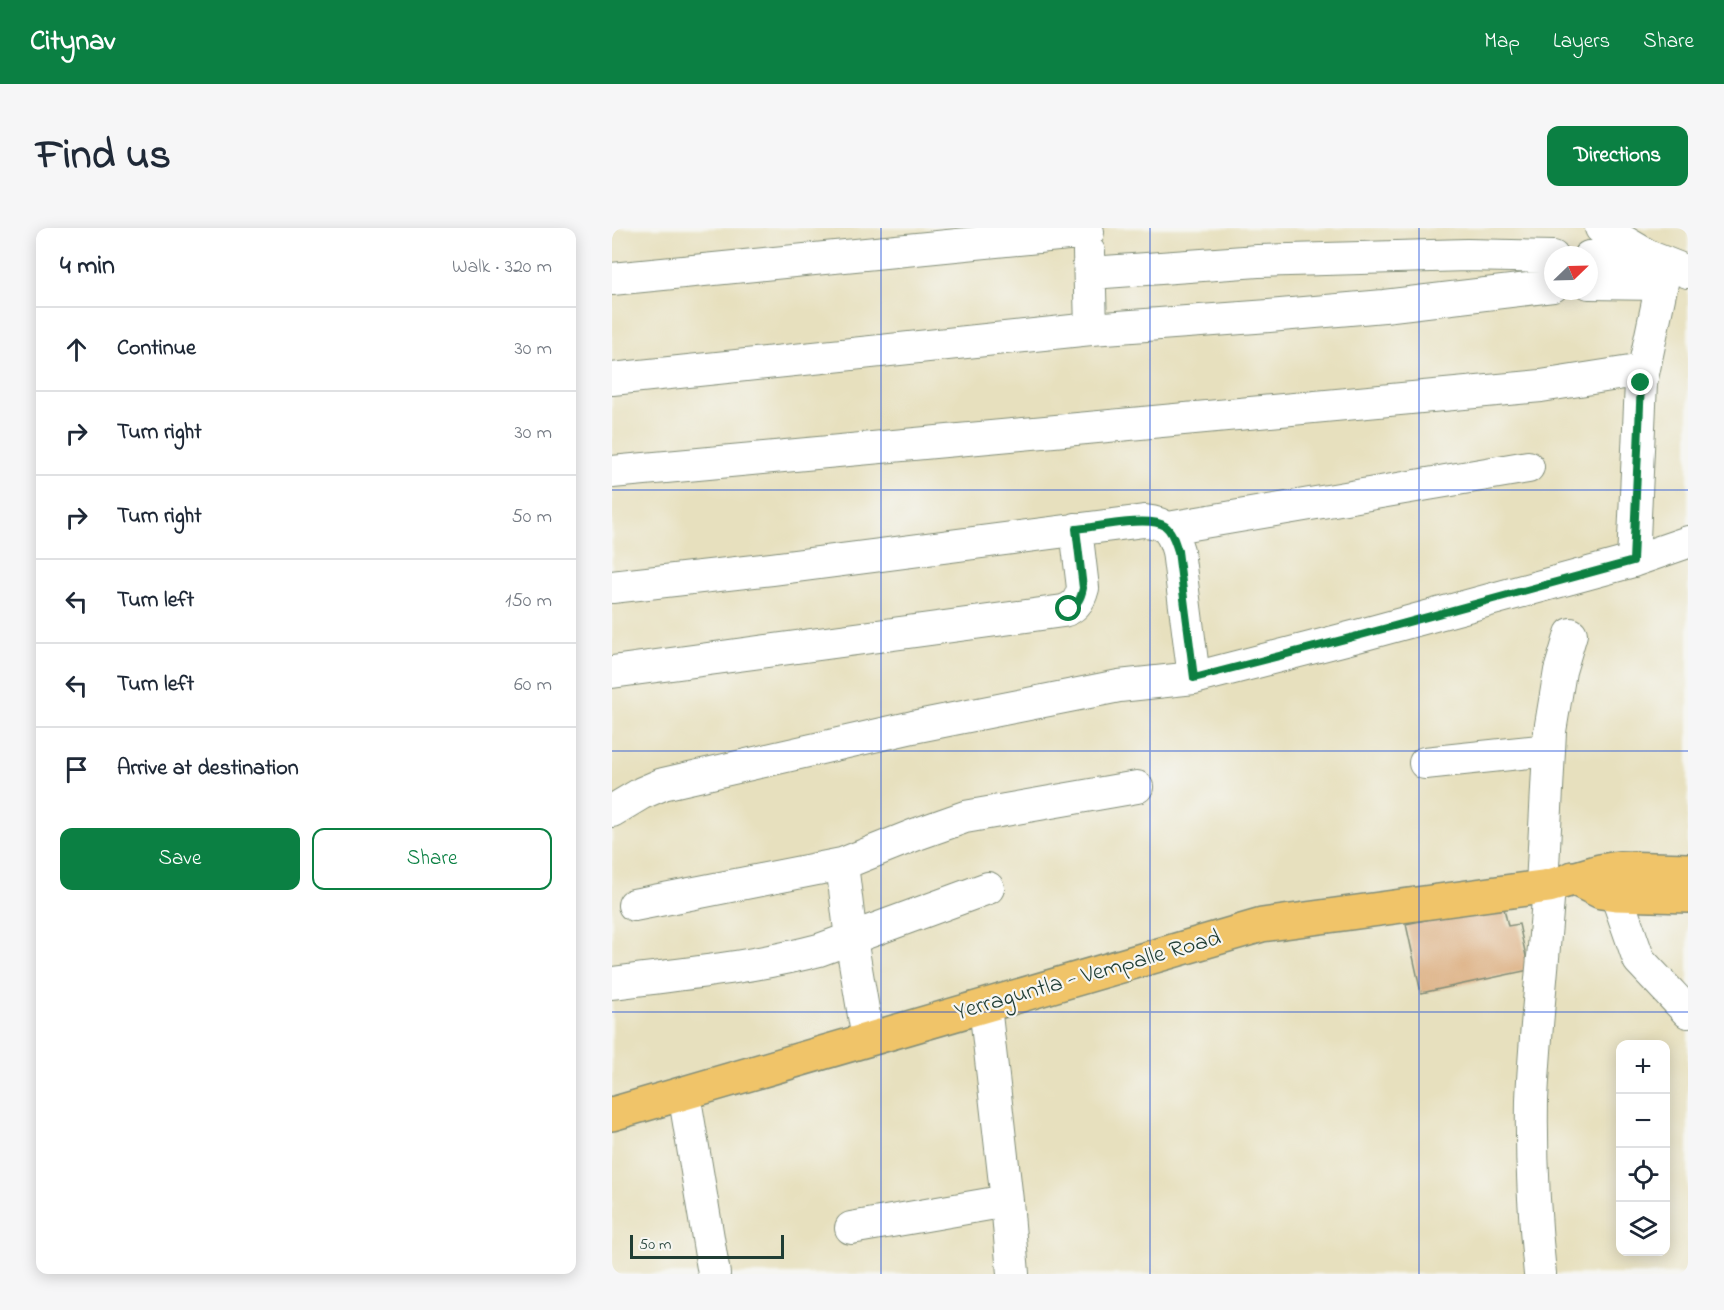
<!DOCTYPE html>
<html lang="en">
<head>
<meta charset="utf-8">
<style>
  :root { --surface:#fff; --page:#f6f6f7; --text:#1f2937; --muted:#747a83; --line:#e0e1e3; --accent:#0b8043 }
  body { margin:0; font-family:"Indie Flower",sans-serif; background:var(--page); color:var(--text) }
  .controls { position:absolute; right:18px; bottom:18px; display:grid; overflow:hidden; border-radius:12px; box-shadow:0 3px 15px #0003 }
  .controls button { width:54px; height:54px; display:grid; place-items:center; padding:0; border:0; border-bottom:2px solid var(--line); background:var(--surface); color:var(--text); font:30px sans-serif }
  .compass { position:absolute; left:932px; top:18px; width:54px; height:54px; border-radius:50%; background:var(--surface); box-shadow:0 3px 15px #0003; rotate:67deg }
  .scale { position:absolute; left:18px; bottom:15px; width:154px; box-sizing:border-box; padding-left:6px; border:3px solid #1f3d34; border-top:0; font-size:16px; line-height:21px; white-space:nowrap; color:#1f3d34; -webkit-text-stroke:4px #f6f6f2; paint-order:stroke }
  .stop { position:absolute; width:18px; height:18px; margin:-14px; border:4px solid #0b8043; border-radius:50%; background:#fff }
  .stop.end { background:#0b8043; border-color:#fff; box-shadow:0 2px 6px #0008 }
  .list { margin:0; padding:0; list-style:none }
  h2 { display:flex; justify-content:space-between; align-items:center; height:78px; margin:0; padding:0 24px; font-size:26px }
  h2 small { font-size:20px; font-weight:400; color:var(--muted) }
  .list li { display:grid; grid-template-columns:39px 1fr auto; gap:18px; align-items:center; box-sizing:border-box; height:84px; padding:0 24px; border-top:2px solid var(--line) }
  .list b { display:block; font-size:22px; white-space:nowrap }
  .list em { font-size:20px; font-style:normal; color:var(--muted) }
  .actions { display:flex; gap:12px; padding:18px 24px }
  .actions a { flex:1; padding:14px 0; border:2px solid var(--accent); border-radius:12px; text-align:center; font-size:21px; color:var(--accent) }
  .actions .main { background:var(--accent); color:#fff }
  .icon { flex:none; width:33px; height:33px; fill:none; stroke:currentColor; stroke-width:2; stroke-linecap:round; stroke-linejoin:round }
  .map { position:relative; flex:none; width:1076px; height:1046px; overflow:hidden; border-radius:12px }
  header { display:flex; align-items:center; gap:36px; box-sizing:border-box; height:84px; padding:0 30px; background:var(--accent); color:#fff }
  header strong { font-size:28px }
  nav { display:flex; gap:33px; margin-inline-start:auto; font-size:21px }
  .intro { display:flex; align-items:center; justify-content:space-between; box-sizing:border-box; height:144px; padding:0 36px }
  h1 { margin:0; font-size:42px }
  .button { padding:15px 27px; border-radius:12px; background:var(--accent); color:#fff; font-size:21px; font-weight:700 }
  main { display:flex; gap:36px; padding:0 36px }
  aside { flex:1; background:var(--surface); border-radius:12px; box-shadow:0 3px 15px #0003 }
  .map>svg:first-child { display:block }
</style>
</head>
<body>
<header>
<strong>Citynav</strong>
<nav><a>Map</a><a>Layers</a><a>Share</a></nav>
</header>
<div class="intro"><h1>Find us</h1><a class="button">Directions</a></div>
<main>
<aside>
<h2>4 min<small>Walk · 320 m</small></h2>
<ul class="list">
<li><svg class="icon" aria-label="ahead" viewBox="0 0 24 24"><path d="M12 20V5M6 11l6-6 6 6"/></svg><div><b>Continue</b></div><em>30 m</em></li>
<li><svg class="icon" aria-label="right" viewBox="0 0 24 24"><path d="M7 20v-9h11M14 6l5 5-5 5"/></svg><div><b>Turn right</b></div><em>30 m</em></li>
<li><svg class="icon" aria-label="right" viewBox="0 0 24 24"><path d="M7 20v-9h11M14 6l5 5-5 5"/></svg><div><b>Turn right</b></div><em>50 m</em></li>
<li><svg class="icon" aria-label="left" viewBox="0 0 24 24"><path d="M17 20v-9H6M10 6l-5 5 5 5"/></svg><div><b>Turn left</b></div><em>150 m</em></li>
<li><svg class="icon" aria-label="left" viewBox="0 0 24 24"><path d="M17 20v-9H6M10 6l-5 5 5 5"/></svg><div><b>Turn left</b></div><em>60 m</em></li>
<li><svg class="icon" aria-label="arrive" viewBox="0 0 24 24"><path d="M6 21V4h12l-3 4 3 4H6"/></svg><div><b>Arrive at destination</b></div></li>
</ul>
<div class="actions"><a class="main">Save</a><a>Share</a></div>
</aside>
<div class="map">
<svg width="1076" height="1046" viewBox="0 0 1076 1046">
  <rect width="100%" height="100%" fill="#f6f6f2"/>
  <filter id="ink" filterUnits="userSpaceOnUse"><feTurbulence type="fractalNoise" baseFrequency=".0167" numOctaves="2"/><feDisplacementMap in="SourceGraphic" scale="12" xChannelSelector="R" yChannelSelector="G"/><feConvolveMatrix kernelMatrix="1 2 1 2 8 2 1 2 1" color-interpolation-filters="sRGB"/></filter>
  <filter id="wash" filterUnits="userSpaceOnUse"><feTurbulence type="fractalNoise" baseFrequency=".008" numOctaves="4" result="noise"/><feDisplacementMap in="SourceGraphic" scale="24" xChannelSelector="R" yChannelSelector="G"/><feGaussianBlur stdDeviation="1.35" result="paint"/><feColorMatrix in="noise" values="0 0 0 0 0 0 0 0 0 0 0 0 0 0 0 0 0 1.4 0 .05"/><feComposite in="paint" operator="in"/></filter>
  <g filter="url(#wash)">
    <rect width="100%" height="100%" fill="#e7e0be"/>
    <g id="blocks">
      <path fill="#ddb083" d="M891,676L896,698L907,696L917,742L809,765L794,696Z"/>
    </g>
  </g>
  <g filter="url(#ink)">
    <use href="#blocks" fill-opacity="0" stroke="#838e79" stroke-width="1.5"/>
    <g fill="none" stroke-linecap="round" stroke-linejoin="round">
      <defs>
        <path id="minor" d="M989,0L1038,29L1076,44
          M477,24L479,101
          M977,29H1037
          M479,45L646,33L855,27L941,29
          M0,51L476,4
          M977,55L1049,56
          M0,151L479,101L657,88L772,78L941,58
          M0,244L929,158L1031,142
          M556,300L916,239
          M1021,333L1029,155L1054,36
          M0,359L160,341L532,293C555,295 560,302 566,323L582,450
          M0,444L451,383C463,380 468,372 471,360L464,301
          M813,535L937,522
          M0,583L30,565L51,556L301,499L507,458L582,450L749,407L1021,333L1076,314
          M230,636L239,711L256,811
          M930,658L938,503L948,443L959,406
          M1004,666L1027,732L1076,784
          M22,677L230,636L305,606L353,589L525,559
          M0,755C69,746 139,740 207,722L376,660
          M373,778L395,973L401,1046
          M72,865L102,1046
          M239,1000L395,973
          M928,1046C922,988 919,931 920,872C923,801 932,729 937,658"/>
        <path id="highway" d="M961,650L989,664L1004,666L1076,668
          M0,886L650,697L937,658L988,643L1007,640L1076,642"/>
      </defs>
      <use href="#minor" stroke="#838e79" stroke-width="34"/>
      <use href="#highway" stroke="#838e79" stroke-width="36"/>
      <use href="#minor" stroke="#fff" stroke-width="32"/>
      <use href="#highway" stroke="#f0c469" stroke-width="33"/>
    </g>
  </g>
  <g fill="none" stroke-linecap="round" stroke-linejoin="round" filter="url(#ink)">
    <path stroke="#0b8043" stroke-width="8" d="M457,381C466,376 469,370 471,360L464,301C484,299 538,287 553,298C561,304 563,315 566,323L582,450L749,407L1021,333L1029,155"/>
  </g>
  <path fill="none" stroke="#1d4ed8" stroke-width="1.5" stroke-opacity="0.55" d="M269,0V1046M538,0V1046M807,0V1046M0,262H1076M0,523H1076M0,784H1076"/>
  <g text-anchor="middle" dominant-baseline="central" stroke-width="4.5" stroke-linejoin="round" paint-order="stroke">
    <g font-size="24" fill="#1f3d34" stroke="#f6f6f2">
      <text transform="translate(476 748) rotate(-16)">Yerraguntla - Vempalle Road</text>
    </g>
  </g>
</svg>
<div class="controls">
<button>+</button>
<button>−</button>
<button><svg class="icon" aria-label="locate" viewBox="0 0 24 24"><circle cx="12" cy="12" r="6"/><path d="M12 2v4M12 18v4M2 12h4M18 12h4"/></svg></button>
<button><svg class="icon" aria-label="layers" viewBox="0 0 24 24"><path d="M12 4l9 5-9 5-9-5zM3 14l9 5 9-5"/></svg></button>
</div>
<svg class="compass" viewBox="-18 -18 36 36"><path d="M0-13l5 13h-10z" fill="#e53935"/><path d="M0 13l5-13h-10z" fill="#747a83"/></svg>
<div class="scale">50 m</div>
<div class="stop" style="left:457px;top:381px"></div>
<div class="stop end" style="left:1029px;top:155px"></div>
</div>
</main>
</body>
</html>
